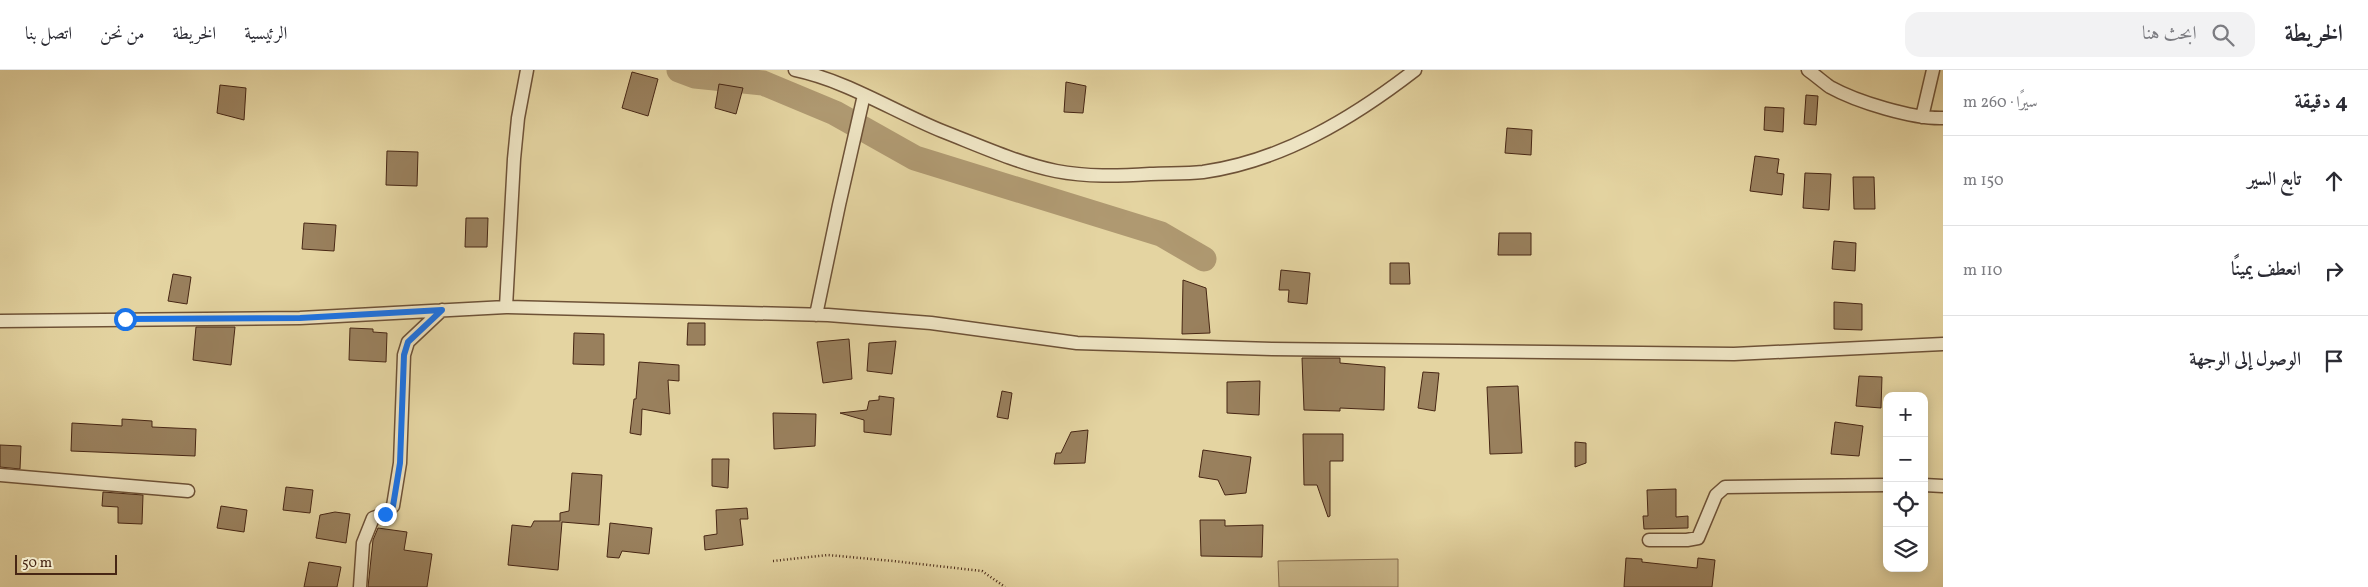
<!DOCTYPE html>
<html lang="ar">
<head>
<meta charset="utf-8">
<style>
  :root { --surface:#fff; --page:#f2f2f3; --text:#2b2b33; --muted:#7c7c81; --line:#e1e1e2 }
  body { margin:0; font-family:Vollkorn,Amiri,serif; background:var(--page); color:var(--text); direction:rtl }
  .controls { position:absolute; right:15px; bottom:15px; display:grid; overflow:hidden; border-radius:10px; box-shadow:0 2px 12px #0003 }
  .controls button { width:45px; height:45px; display:grid; place-items:center; padding:0; border:0; border-bottom:1px solid var(--line); background:var(--surface); color:var(--text); font:25px sans-serif }
  .scale { position:absolute; left:15px; bottom:12px; width:102px; box-sizing:border-box; padding-left:5px; border:2px solid #472614; border-top:0; font-size:14px; line-height:18px; white-space:nowrap; color:#472614; -webkit-text-stroke:4px #ede3c2; paint-order:stroke }
  .stop { position:absolute; width:15px; height:15px; margin:-11px; border:4px solid #1a73e8; border-radius:50%; background:#fff }
  .stop.end { background:#1a73e8; border-color:#fff; box-shadow:0 1px 5px #0008 }
  .list { margin:0; padding:0; list-style:none }
  h2 { display:flex; justify-content:space-between; align-items:center; height:65px; margin:0; padding:0 20px; font-size:21px }
  h2 small { font-size:16px; font-weight:400; color:var(--muted) }
  .list li { display:grid; grid-template-columns:32px 1fr auto; gap:15px; align-items:center; box-sizing:border-box; height:90px; padding:0 20px; border-top:1px solid var(--line) }
  .list b { display:block; font-size:19px; white-space:nowrap }
  .list em { font-size:16px; font-style:normal; color:var(--muted) }
  .icon { flex:none; width:28px; height:28px; fill:none; stroke:currentColor; stroke-width:2; stroke-linecap:round; stroke-linejoin:round }
  .map { position:relative; flex:none; width:1943px; height:517px; overflow:hidden; direction:ltr }
  header { display:flex; align-items:center; gap:30px; box-sizing:border-box; height:70px; padding:0 25px; background:var(--surface); border-bottom:1px solid var(--line) }
  header strong { font-size:24px }
  nav { display:flex; gap:28px; margin-inline-start:auto; font-size:18px }
  .search { width:350px; height:45px; background:var(--page); display:flex; align-items:center; gap:12px; box-sizing:border-box; padding:0 18px; border-radius:15px; color:var(--muted); font-size:19px }
  main { display:flex }
  aside { flex:1; background:var(--surface) }
  .map>svg:first-child { display:block }
</style>
</head>
<body>
<header>
<strong>الخريطة</strong>
<div class="search"><svg class="icon" aria-label="search" viewBox="0 0 24 24"><circle cx="10" cy="10" r="6"/><path d="M15 15l6 6"/></svg>ابحث هنا</div>
<nav><a>الرئيسية</a><a>الخريطة</a><a>من نحن</a><a>اتصل بنا</a></nav>
</header>
<main>
<aside>
<h2>4 دقيقة<small>سيرًا · 260 m</small></h2>
<ul class="list">
<li><svg class="icon" aria-label="ahead" viewBox="0 0 24 24"><path d="M12 20V5M6 11l6-6 6 6"/></svg><div><b>تابع السير</b></div><em>150 m</em></li>
<li><svg class="icon" aria-label="right" viewBox="0 0 24 24"><path d="M7 20v-9h11M14 6l5 5-5 5"/></svg><div><b>انعطف يمينًا</b></div><em>110 m</em></li>
<li><svg class="icon" aria-label="arrive" viewBox="0 0 24 24"><path d="M6 21V4h12l-3 4 3 4H6"/></svg><div><b>الوصول إلى الوجهة</b></div></li>
</ul>
</aside>
<div class="map">
<svg width="1943" height="517" viewBox="0 0 1943 517">
  <rect width="100%" height="100%" fill="#e4d4a1"/>
  <filter id="stains"><feTurbulence type="fractalNoise" baseFrequency=".004" numOctaves="4"/><feColorMatrix values="0 0 0 0 .2 0 0 0 0 .09 0 0 0 0 .02 0 0 0 .5 -.17"/></filter>
  <radialGradient id="worn" r=".72"><stop offset=".6" stop-color="#630" stop-opacity="0"/><stop offset="1" stop-color="#630" stop-opacity=".3"/></radialGradient>
  <path fill="#c9b689" stroke="#886e4e" d="M1398,489V517H1279L1278,491Z"/>
  <g fill="none" stroke-linecap="round" stroke-linejoin="round">
    <path stroke="#af9971" stroke-width="25" d="M679,0L695,6L763,13L835,43L915,88L1161,164L1204,189"/>
  </g>
  <path fill="#99805d" stroke="#472614" d="M632,2L658,9L648,46L622,38Z
    M1066,12L1086,16L1083,43L1064,42Z
    M719,14L743,18L736,44L715,38Z
    M220,15L246,18L244,50L217,43Z
    M1806,25L1818,26L1816,55L1804,54Z
    M1765,37L1784,38L1783,62L1764,60Z
    M1507,58L1532,60L1531,85L1505,83Z
    M387,81L418,82L417,116L386,115Z
    M1755,86L1779,89L1777,103L1784,104L1782,125L1750,121Z
    M1805,103L1831,104L1829,140L1803,138Z
    M1853,107H1874L1875,139H1854Z
    M466,148H488L487,177H465Z
    M304,153L336,155L334,181L302,179Z
    M1499,163H1531V185H1498Z
    M1834,171L1856,173L1855,201L1832,199Z
    M1390,193H1409L1410,214H1390Z
    M1281,200L1310,203L1307,234L1288,232L1289,220H1279Z
    M173,204L191,207L187,234L168,231Z
    M1183,210L1206,218L1210,263L1182,264Z
    M1834,232L1862,234V260L1834,259Z
    M688,253H705V275H687Z
    M196,257H235L231,295L193,290Z
    M350,258L373,259V262L387,263L386,292L349,290Z
    M574,263L604,264V295L573,294Z
    M849,269L852,309L823,313L817,272Z
    M896,271L892,304L867,301L869,273Z
    M1302,288H1340V293L1385,297L1384,340L1340,338V341L1304,340Z
    M639,292L679,295V311L668,310L670,344L642,339L641,365L630,363L634,329H636Z
    M1423,302L1439,303L1435,341L1418,338Z
    M1859,306L1882,307L1881,338L1856,336Z
    M1260,311L1259,345L1227,343V312Z
    M1518,316L1522,383L1490,384L1487,317Z
    M1002,321L1012,323L1008,349L997,347Z
    M879,326L894,328L891,365L864,362V350L840,343L867,340L869,331L879,330Z
    M773,343L816,344L815,376L774,379Z
    M122,349L152,351V357L196,359L195,386L71,381L72,353L122,356Z
    M1835,352L1863,356L1859,386L1831,384Z
    M1088,360L1085,393L1054,394L1056,383H1061L1071,362Z
    M1303,364H1343V391H1330V446L1328,447L1317,415H1304Z
    M1575,372L1586,373V393L1575,397Z
    M0,375L21,376L20,399L0,397Z
    M1203,380L1251,387L1246,423L1225,425L1218,410L1199,407Z
    M712,389H729L728,418L712,416Z
    M572,403L602,405L599,455L562,452L558,500L508,495L512,455L531,457L534,451H560V443L569,441Z
    M286,417L313,420L310,443L283,440Z
    M1676,419V447L1688,446V458L1644,459L1643,446H1648L1647,420Z
    M103,422L143,425L142,454L118,453V437L102,436Z
    M221,436L247,440L244,462L217,458Z
    M747,438L748,449H740L743,475L705,480L704,466L717,464L716,440Z
    M335,442L350,444L346,473L316,468L320,445Z
    M1200,450H1225V456L1263,455L1262,487L1201,486Z
    M610,453L652,458L649,484L622,481L619,488L607,487Z
    M378,458L407,462L404,480L432,484L427,517H368L373,470Z
    M1626,488L1642,489V492L1697,498L1698,488L1715,490L1712,517H1624Z
    M309,492L341,497L337,517H304Z"/>
  <g fill="none" stroke-linecap="round" stroke-linejoin="round">
    <defs>
      <path id="minor" d="M795,0C847,11 893,41 942,61C978,75 1017,93 1056,101C1087,107 1118,106 1150,104C1167,103 1185,104 1203,102C1282,91 1353,48 1415,0
        M1808,0C1815,5 1823,12 1830,17C1857,32 1913,49 1943,48
        M1922,47L1933,0
        M506,237L514,89L518,48L527,0
        M816,245L839,135L864,25
        M0,251L300,248L506,237L828,245L931,253L1077,273L1272,279L1734,284L1943,274
        M0,405L188,421
        M1924,415L1943,416
        M1649,470H1687L1698,468L1716,425L1725,417L1887,415
        M360,517L363,473L373,448L385,444L393,436L400,393L404,285L408,272L442,240"/>
    </defs>
    <use href="#minor" stroke="#6e5237" stroke-width="15"/>
    <path stroke="#472614" stroke-width="2.5" stroke-dasharray="1 2.5" stroke-linecap="butt" d="M773,491L828,485L893,491L982,501L1005,517"/>
    <use href="#minor" stroke="#ede3c2" stroke-width="12"/>
  </g>
  <g fill="none" stroke-linecap="round" stroke-linejoin="round">
    <path stroke="#1a73e8" stroke-width="6" d="M125,249L300,248L442,240L408,272L404,285L400,393L393,436L385,444"/>
  </g>
  <rect width="100%" height="100%" filter="url(#stains)"/>
  <rect width="100%" height="100%" fill="url(#worn)"/>
</svg>
<div class="controls">
<button>+</button>
<button>−</button>
<button><svg class="icon" aria-label="locate" viewBox="0 0 24 24"><circle cx="12" cy="12" r="6"/><path d="M12 2v4M12 18v4M2 12h4M18 12h4"/></svg></button>
<button><svg class="icon" aria-label="layers" viewBox="0 0 24 24"><path d="M12 4l9 5-9 5-9-5zM3 14l9 5 9-5"/></svg></button>
</div>
<div class="scale">50 m</div>
<div class="stop" style="left:125px;top:249px"></div>
<div class="stop end" style="left:385px;top:444px"></div>
</div>
</main>
</body>
</html>
